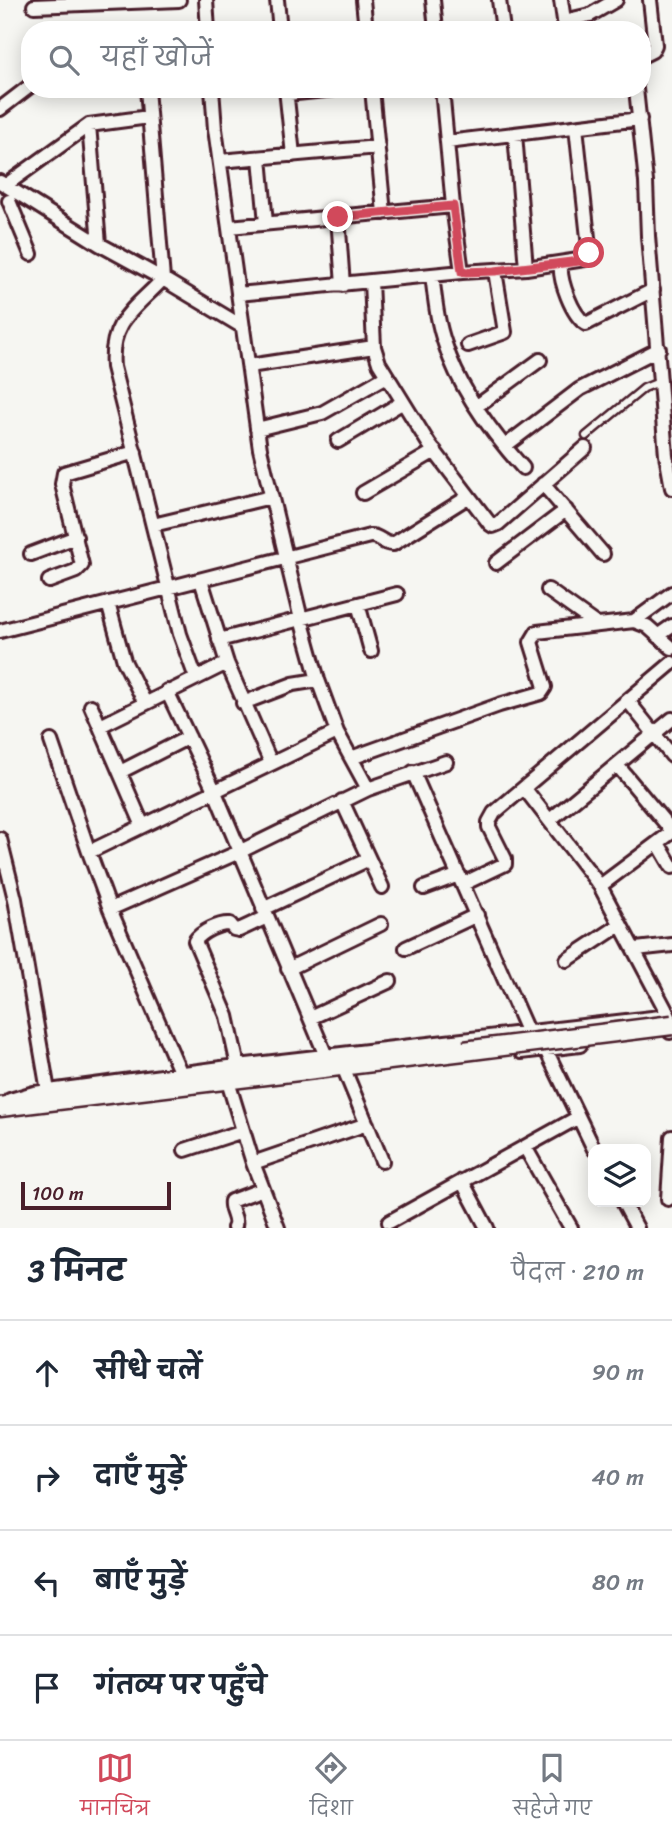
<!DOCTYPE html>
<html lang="hi">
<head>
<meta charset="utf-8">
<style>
  :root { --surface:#fff; --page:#f2f2f3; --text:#1f2937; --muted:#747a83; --line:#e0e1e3; --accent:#d1495b }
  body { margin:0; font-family:Sriracha,"Playpen Sans Deva",sans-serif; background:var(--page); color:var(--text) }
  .controls { position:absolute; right:21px; bottom:21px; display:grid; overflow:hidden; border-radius:14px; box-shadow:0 4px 18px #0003 }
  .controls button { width:63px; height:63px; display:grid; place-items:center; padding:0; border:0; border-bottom:2px solid var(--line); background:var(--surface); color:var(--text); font:35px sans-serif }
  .scale { position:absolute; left:21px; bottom:18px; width:150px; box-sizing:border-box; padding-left:7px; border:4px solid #4a1f2b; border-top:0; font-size:19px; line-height:24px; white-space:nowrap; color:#4a1f2b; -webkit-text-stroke:5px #f6f6f2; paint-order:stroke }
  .stop { position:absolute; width:21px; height:21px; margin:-16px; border:5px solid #d1495b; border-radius:50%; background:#fff }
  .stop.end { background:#d1495b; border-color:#fff; box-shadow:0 2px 7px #0008 }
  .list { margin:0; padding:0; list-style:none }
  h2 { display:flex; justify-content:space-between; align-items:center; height:91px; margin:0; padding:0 28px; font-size:30px }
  h2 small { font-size:23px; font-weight:400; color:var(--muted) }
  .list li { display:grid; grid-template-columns:46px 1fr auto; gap:21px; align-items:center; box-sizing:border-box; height:105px; padding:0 28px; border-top:2px solid var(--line) }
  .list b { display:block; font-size:26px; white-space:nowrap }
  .list em { font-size:23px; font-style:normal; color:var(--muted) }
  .icon { flex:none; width:38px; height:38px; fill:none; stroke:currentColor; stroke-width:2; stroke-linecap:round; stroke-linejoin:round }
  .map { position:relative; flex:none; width:672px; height:1228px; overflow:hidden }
  .search { position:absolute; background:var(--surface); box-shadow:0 4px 18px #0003; left:21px; right:21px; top:21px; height:77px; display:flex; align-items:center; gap:18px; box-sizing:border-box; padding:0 24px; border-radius:28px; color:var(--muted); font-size:26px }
  .sheet { height:511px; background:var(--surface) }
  nav { display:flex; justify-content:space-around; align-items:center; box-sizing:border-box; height:98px; border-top:2px solid var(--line); background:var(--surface); font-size:19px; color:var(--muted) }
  nav a { display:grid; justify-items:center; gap:4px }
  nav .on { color:var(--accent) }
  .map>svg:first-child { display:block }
</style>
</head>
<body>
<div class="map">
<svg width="672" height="1228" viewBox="0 0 672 1228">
  <rect width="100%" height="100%" fill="#f6f6f2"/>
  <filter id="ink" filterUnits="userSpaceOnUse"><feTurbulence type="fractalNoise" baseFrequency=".0143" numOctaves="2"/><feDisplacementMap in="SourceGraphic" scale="14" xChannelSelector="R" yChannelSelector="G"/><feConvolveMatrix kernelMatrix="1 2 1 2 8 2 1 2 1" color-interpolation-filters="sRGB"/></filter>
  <g filter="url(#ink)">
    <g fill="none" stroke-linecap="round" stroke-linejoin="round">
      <defs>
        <path id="service" d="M586,436L644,388L659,382"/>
        <path id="minor" d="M206,0L208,30
          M277,0L280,30
          M363,0L366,30
          M433,0L436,30
          M499,0L503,30
          M561,0L565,27
          M34,6L179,0
          M564,21L590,15L616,0
          M335,30L366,27
          M642,56L652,51L655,45L650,0
          M147,89L163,279C135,309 109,321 113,367L180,634L196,678
          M212,89L215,129L260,449L301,619L318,680L337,732L368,789
          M286,89L293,155
          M372,89L384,213
          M442,89L453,206L462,272
          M636,89L646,182L648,236L666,455L672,488
          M287,94L335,89
          M0,109L30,86
          M89,125L99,244
          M515,134L526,268
          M447,142L640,119
          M260,158L266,223
          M220,161L378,147
          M0,182L99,244L163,279L243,327
          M6,185L89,125L149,117
          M9,201L31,254
          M338,217L343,285
          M229,227L453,206
          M561,264C559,280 572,315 586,324L653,290
          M432,275C435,298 437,322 445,344C459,389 492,433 523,468
          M371,281L374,347L379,363L429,444L490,524L493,526L498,524L585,448
          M238,294L462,272L526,268L585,259L589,247L576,127
          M468,345L505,332L495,271
          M249,366L374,347
          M477,406L540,360
          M257,429L322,413L387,376
          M338,441L403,402
          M505,446L580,389L659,349
          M543,484L603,554
          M363,493L435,451
          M153,525L271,497
          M31,554L76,537
          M496,563L566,510
          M201,580L227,663L271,763
          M49,581L76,571L82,565L62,484L64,473L135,452
          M548,590L597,625
          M108,603L124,661L145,703
          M358,604L371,651
          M634,621L672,593
          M0,631L370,536C379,535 383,545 393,544L468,497
          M659,635L672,626
          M219,640L397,594
          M167,691L215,792L326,1056
          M628,701L672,756
          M243,703L293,684L318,680
          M91,706L143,826
          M100,726L227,663
          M51,741L89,852
          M351,758L499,705L541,693L545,687L531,642L537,632L634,621L647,626L672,648
          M617,765L672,831
          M120,772L189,737
          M413,772L528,1033L529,1038
          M525,789L600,886L669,1016L670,1032
          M342,801L382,887
          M550,820L672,719
          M0,839L15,899L48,1091
          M658,843L672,867
          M463,884L505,864V859L489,827V822L494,813L672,663
          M600,886L672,832
          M424,888L459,875
          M110,909L239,852L368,789L446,762
          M263,909L369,859
          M406,948L477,915
          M636,949L672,945
          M567,960L620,925
          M288,969L381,924
          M310,1018L390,981
          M546,1050L594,1149
          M521,1052L580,1045
          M238,1066L227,1016L195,941C201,932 219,923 230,924L234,929L239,930L267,917
          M181,1074L110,909L89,852L337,732
          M346,1074L382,1161
          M230,1088L253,1163L278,1228
          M10,1100L34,1093L229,1067L669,1016
          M525,1147L571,1228
          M185,1150L243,1131
          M253,1163L367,1124
          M462,1181L487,1228
          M668,1199L672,1137
          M623,1202L637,1228
          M389,1222L577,1118
          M234,1228C239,1220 229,1210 231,1201L263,1189"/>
        <path id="secondary" d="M0,1107L464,1051"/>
      </defs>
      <use href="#service" stroke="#4a1f2b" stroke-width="11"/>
      <use href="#minor" stroke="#4a1f2b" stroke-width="18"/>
      <use href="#secondary" stroke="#4a1f2b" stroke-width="23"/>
      <use href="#service" stroke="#f6f6f2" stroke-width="6"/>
      <use href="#minor" stroke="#f6f6f2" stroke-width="12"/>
      <use href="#secondary" stroke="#f6f6f2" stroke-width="18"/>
      <defs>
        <path id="secondary-bridge" d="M464,1051L672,1025"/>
      </defs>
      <use href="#secondary-bridge" stroke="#4a1f2b" stroke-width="23" stroke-linecap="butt"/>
      <use href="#secondary-bridge" stroke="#f6f6f2" stroke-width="18"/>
    </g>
  </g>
  <g fill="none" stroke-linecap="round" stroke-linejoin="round" filter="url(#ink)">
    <path stroke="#d1495b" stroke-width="9" d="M338,217L453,206L462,272L495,271L580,261L589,253"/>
  </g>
</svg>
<div class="controls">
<button><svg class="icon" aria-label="layers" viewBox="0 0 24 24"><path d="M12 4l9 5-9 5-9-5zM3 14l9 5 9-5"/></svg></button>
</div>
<div class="scale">100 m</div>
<div class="stop" style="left:589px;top:253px"></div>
<div class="stop end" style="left:338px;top:217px"></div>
<div class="search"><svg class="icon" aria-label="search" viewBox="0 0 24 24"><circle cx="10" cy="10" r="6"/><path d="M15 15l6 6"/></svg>यहाँ खोजें</div>
</div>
<section class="sheet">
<h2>3 मिनट<small>पैदल · 210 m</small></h2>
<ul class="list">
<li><svg class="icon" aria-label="ahead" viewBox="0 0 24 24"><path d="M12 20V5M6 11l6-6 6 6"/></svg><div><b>सीधे चलें</b></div><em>90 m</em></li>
<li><svg class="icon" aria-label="right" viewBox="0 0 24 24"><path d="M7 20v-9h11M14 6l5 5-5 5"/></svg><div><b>दाएँ मुड़ें</b></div><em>40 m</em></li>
<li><svg class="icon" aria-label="left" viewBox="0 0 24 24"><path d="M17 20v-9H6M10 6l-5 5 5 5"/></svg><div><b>बाएँ मुड़ें</b></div><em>80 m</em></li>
<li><svg class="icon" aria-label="arrive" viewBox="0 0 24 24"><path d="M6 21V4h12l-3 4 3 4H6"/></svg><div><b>गंतव्य पर पहुँचे</b></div></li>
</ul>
</section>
<nav>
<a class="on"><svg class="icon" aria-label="map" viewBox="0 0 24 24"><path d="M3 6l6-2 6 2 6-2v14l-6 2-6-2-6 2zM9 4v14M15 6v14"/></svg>मानचित्र</a>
<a><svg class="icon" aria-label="directions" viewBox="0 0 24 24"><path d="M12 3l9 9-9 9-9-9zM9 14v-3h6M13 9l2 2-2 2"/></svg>दिशा</a>
<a><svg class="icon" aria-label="saved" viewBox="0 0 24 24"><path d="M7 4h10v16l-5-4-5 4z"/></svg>सहेजे गए</a>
</nav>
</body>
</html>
